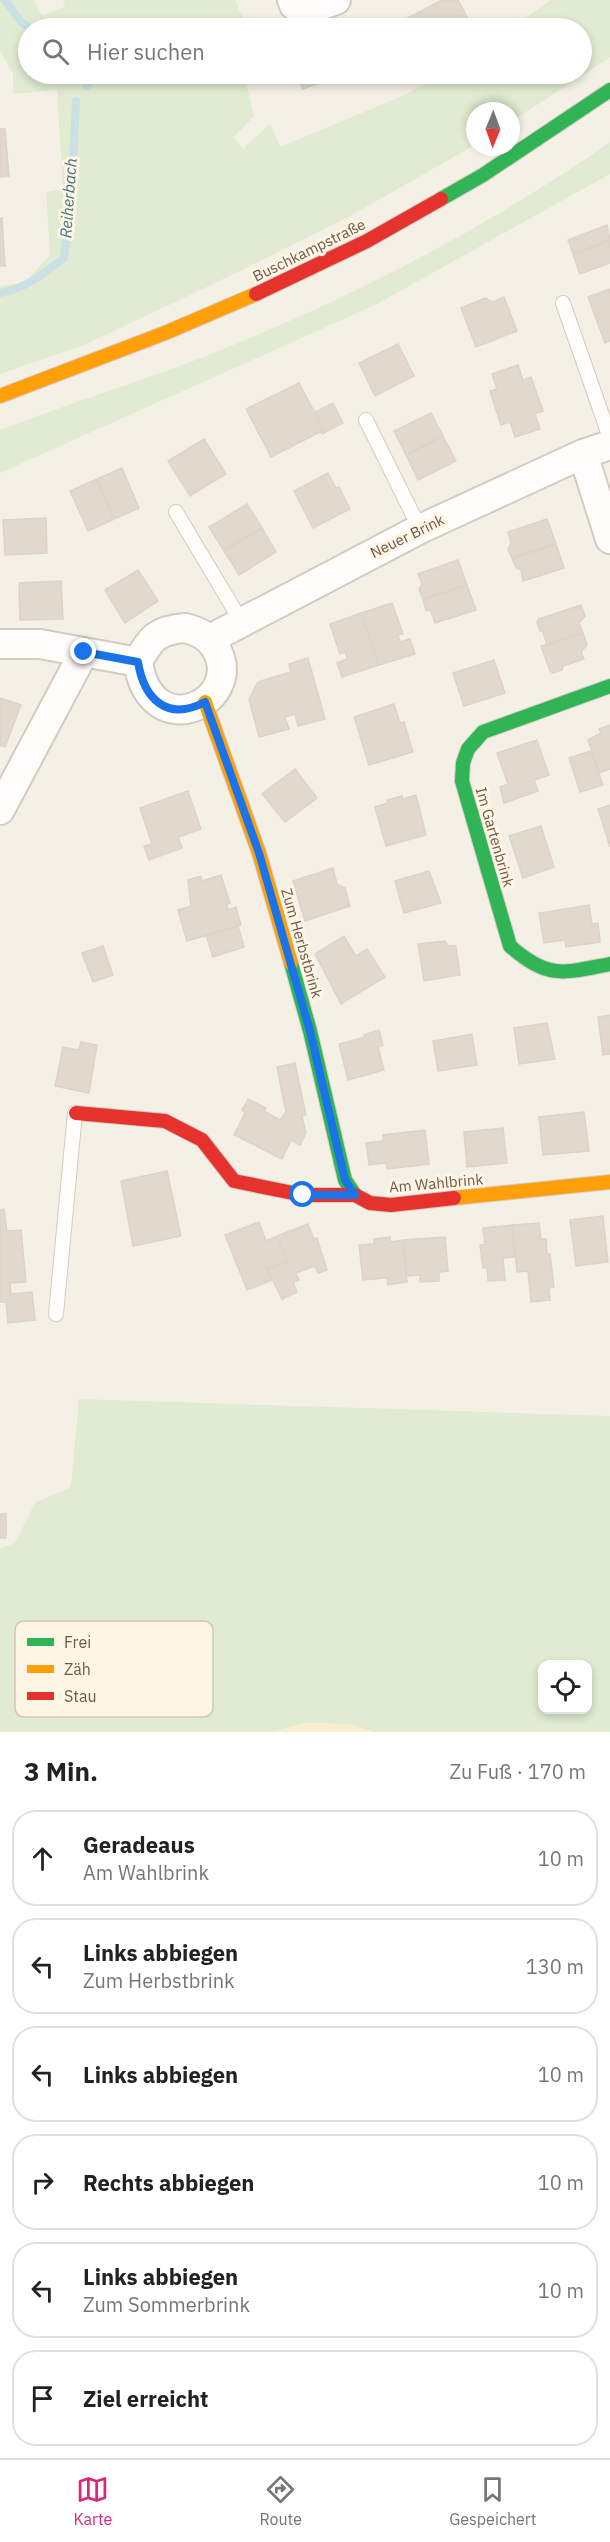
<!DOCTYPE html>
<html lang="de">
<head>
<meta charset="utf-8">
<style>
  :root { --surface:#fff; --page:#f2f2f2; --text:#222; --muted:#767676; --line:#e0e0e0; --accent:#db2777 }
  body { margin:0; font-family:"IBM Plex Sans",sans-serif; background:var(--page); color:var(--text) }
  .controls { position:absolute; right:18px; bottom:18px; display:grid; overflow:hidden; border-radius:12px; box-shadow:0 3px 9px #0003 }
  .controls button { width:54px; height:54px; display:grid; place-items:center; padding:0; border:0; border-bottom:2px solid var(--line); background:var(--surface); color:var(--text); font:30px sans-serif }
  .compass { position:absolute; left:466px; top:102px; width:54px; height:54px; border-radius:50%; background:var(--surface); box-shadow:0 3px 9px #0003; rotate:181deg }
  .stop { position:absolute; width:18px; height:18px; margin:-14px; border:4px solid #1a73e8; border-radius:50%; background:#fff }
  .stop.end { background:#1a73e8; border-color:#fff; box-shadow:0 2px 6px #0008 }
  .list { margin:0; padding:0; list-style:none }
  h2 { display:flex; justify-content:space-between; align-items:center; height:78px; margin:0; padding:0 24px; font-size:26px }
  h2 small { font-size:20px; font-weight:400; color:var(--muted) }
  .list li { display:grid; grid-template-columns:39px 1fr auto; gap:18px; align-items:center; box-sizing:border-box; height:96px; margin:0 12px 12px; padding:0 12px; border:2px solid var(--line); border-radius:24px }
  .list b { display:block; font-size:22px; white-space:nowrap }
  .list p { margin:0; font-size:20px; white-space:nowrap; color:var(--muted) }
  .list em { font-size:20px; font-style:normal; color:var(--muted) }
  .icon { flex:none; width:33px; height:33px; fill:none; stroke:currentColor; stroke-width:2; stroke-linecap:round; stroke-linejoin:round }
  .map { position:relative; flex:none; width:610px; height:1732px; overflow:hidden }
  .search { position:absolute; background:var(--surface); box-shadow:0 3px 9px #0003; left:18px; right:18px; top:18px; height:66px; display:flex; align-items:center; gap:15px; box-sizing:border-box; padding:0 21px; border-radius:33px; color:var(--muted); font-size:22px }
  .sheet { height:726px; background:var(--surface) }
  nav { display:flex; justify-content:space-around; align-items:center; box-sizing:border-box; height:84px; border-top:2px solid var(--line); background:var(--surface); font-size:16px; color:var(--muted) }
  nav a { display:grid; justify-items:center; gap:3px }
  nav .on { color:var(--accent) }
  .map>svg:first-child { display:block }
</style>
</head>
<body>
<div class="map">
<svg width="610" height="1732" viewBox="0 0 610 1732">
  <rect width="100%" height="100%" fill="#f5f0e6"/>
  <path fill="#e0ebd1" fill-rule="evenodd" d="M0,0H34L42,15L63,8L65,0H235L247,28H28V74H244L254,116L234,137L243,149L270,123L280,147L407,94L440,74H582V28H511L551,0H610V57L511,122V111H475V145L350,216L205,288L84,345L0,374V286L24,283L50,255L46,192L63,189L57,90L13,94V74L0,51Z
    M610,142V174L375,305L0,473V430C75,401 152,378 226,348C361,293 491,225 610,142Z
    M79,1399L610,1416V1732H374L349,1724L304,1723L272,1732H0V1549L15,1543L35,1503L71,1487ZM542,1664H588V1710H542Z"/>
  <path fill="#f7eece" d="M304,1723L349,1724L374,1732H272Z"/>
  <g fill="none" stroke-linecap="round" stroke-linejoin="round">
    <path stroke="#c9e1e4" stroke-width="8" d="M5,0L21,22L30,28
      M87,86L93,77L90,74
      M0,293C25,289 45,273 64,258L71,204L76,101"/>
  </g>
  <path fill="#e1d8ce" stroke="#ddd3c9" stroke-width="1.5" d="M442,0H458L473,28H404L400,22Z
    M296,74H343L303,89Z
    M0,129H5L9,176L0,177Z
    M0,218H2L5,266H0Z
    M607,225L610,240L573,254L568,240Z
    M610,240V263L580,274L573,254Z
    M610,289V341L605,343L588,297Z
    M504,297L517,331L476,347L461,308L485,298L493,302Z
    M398,344L414,376L375,396L359,363Z
    M518,365L523,380L531,377L543,411L535,414L540,429L515,437L510,422L501,425L490,391L497,389L492,374Z
    M299,383L324,430L271,457L246,409Z
    M333,403L343,423L322,434L321,432L324,430L315,412Z
    M431,413L443,436L406,455L394,431Z
    M443,436L456,461L418,480L406,455Z
    M204,439L226,474L190,496L168,461Z
    M122,468L139,508L114,519L97,479Z
    M328,473L336,488L339,487L350,509L313,528L294,491Z
    M97,479L114,519L88,531L70,491Z
    M247,504L262,528L224,551L209,527Z
    M46,518L47,553L5,555L3,520Z
    M547,519L556,544L512,558L508,549L511,543L508,532Z
    M262,528L276,552L239,575L224,551Z
    M556,544L564,568L523,581L521,570L516,568L512,558Z
    M458,560L467,585L423,599L419,589L422,584L418,574Z
    M138,570L158,601L125,623L105,590Z
    M61,581L63,619L20,620L19,583Z
    M467,585L476,610L435,623L431,611L426,610L423,599Z
    M392,603L403,634L398,635L400,642L410,639L415,654L379,665L361,613Z
    M581,605L585,616L579,623L583,633L547,645L543,632L540,631L537,622L539,619Z
    M361,613L379,665L342,677L337,663L347,659L345,652L340,654L330,624Z
    M583,633L587,645L581,652L584,659L563,666L562,670L553,673L550,671L541,646Z
    M308,658L325,719L298,726L295,714L285,717L289,729L259,737L249,699L258,682L291,672L289,664Z
    M494,660L505,693L464,706L453,673Z
    M0,698L21,705L5,747L0,745Z
    M394,704L400,723L404,722L413,752L369,765L354,717Z
    M610,725V769L599,773L588,740L601,733L599,729Z
    M537,740L549,775L534,780L538,791L504,803L500,787L508,784L497,753Z
    M591,751L603,785L580,792L569,758Z
    M295,769L317,798L285,822L262,794Z
    M188,791L201,829L178,837L182,848L149,860L144,846L152,844L140,808Z
    M416,795L426,835L386,846L375,807L388,803L387,800L402,796L403,799Z
    M610,805V847L598,809Z
    M541,826L554,867L523,878L509,836Z
    M333,868L337,884L345,888L350,906L305,921L293,881Z
    M429,871L441,903L404,913L395,881Z
    M221,875L230,903L227,904L228,910L236,907L241,925L187,941L178,910L191,906L188,880L201,876L202,881Z
    M589,905L592,924L598,923L600,942L566,947L565,940L544,943L539,913Z
    M238,926L244,947L213,957L206,935Z
    M344,936L356,956L367,949L385,977L341,1004L315,954Z
    M445,941L448,946H456L460,975L424,981L418,944Z
    M103,946L113,975L93,982L82,953Z
    M610,1015V1054L603,1055L598,1017Z
    M547,1023L555,1059L519,1064L514,1028Z
    M379,1030L383,1045L378,1047L384,1070L348,1080L339,1044L365,1037L364,1035Z
    M472,1034L477,1065L438,1071L433,1041Z
    M81,1042L97,1045L89,1093L55,1086L63,1047L79,1050Z
    M295,1063L306,1115L302,1116L306,1133L300,1145L291,1140L282,1159L234,1135L245,1113L242,1110L248,1099L266,1108L264,1111L280,1120L286,1112L277,1067Z
    M584,1112L589,1151L543,1155L539,1117Z
    M503,1128L507,1163L467,1167L464,1132Z
    M425,1130L429,1164L387,1169L386,1163L369,1165L366,1143L383,1141V1135Z
    M167,1171L181,1236L133,1246L121,1181Z
    M4,1209L7,1231L21,1230L26,1282L10,1283L11,1294L32,1292L35,1320L8,1323L6,1302H0V1210Z
    M603,1216L608,1262L576,1266L570,1220Z
    M259,1222L266,1241L277,1236L287,1262L267,1269L272,1280L247,1290L225,1235Z
    M539,1223L541,1239H546L547,1254H550L554,1287L549,1288L550,1300L531,1302L528,1271L517,1272L512,1225Z
    M308,1224L314,1239L317,1238L327,1270L318,1273L315,1266L296,1273L299,1280L293,1282L297,1292L282,1299L267,1269L287,1262L277,1236Z
    M512,1225L515,1257L503,1258L505,1280L488,1281L487,1267L483,1268L480,1245L485,1244L483,1228Z
    M390,1237V1242L403,1240L407,1282L388,1285L387,1278L363,1280L359,1245L374,1244V1239Z
    M445,1237L448,1271L439,1272V1281L420,1282V1275L407,1276L403,1240Z
    M0,1514H6V1538H0Z"/>
  <g fill="none" stroke-linecap="round" stroke-linejoin="round">
    <defs>
      <path id="lane" d="M563,303L610,438
        M366,420L420,529
        M176,512L241,621
        M56,1314L75,1113"/>
      <path id="street" d="M292,0L294,5L308,10L336,0
        M583,454L610,539
        M185,628C198,631 208,636 215,647C248,701 151,748 138,662C150,638 158,630 185,628Z
        M210,639L420,529L583,454L610,445
        M0,644H40L138,662
        M0,810L84,652"/>
      <path id="fast" d="M441,199L483,175L610,90
        M610,686L483,732L468,749L463,763L462,781L510,946C548,980 564,973 610,964
        M291,963L310,1031L345,1180L355,1195"/>
      <path id="slow" d="M0,396L165,333L256,294
        M205,702L259,853L291,963
        M454,1198L610,1182"/>
      <path id="jam" d="M256,294L367,241L441,199
        M76,1113L165,1121L202,1140L234,1181L303,1195H355L370,1203L391,1205L454,1198"/>
    </defs>
    <use href="#lane" stroke="#d3cbc2" stroke-width="16"/>
    <use href="#street" stroke="#d3cbc2" stroke-width="32"/>
    <use href="#fast" stroke="#d5ccc3" stroke-width="16"/>
    <use href="#slow" stroke="#d5ccc3" stroke-width="16"/>
    <use href="#jam" stroke="#d5ccc3" stroke-width="16"/>
    <use href="#lane" stroke="#fefdfb" stroke-width="14"/>
    <use href="#street" stroke="#fefdfb" stroke-width="28"/>
    <use href="#fast" stroke="#30b455" stroke-width="14"/>
    <use href="#slow" stroke="#ff9f0a" stroke-width="14"/>
    <use href="#jam" stroke="#e5322d" stroke-width="14"/>
  </g>
  <g fill="none" stroke-linecap="round" stroke-linejoin="round">
    <path stroke="#1a73e8" stroke-width="8" d="M84,652L138,662C144,699 167,722 205,702L259,853L310,1031L345,1180L355,1195H303"/>
  </g>
  <g text-anchor="middle" dominant-baseline="central" stroke-width="6" stroke-linejoin="round" paint-order="stroke">
    <g font-size="15" fill="#705849" stroke="#fef5e5">
      <text transform="translate(309 250) rotate(-26)">Buschkampstraße</text>
      <text transform="translate(407 536) rotate(-26)">Neuer Brink</text>
      <text transform="translate(495 837) rotate(74)">Im Gartenbrink</text>
      <text transform="translate(302 943) rotate(74)">Zum Herbstbrink</text>
      <text transform="translate(436 1183) rotate(-5)">Am Wahlbrink</text>
    </g>
    <g font-size="16" font-style="italic" fill="#447683" stroke="#fef5e5">
      <text transform="translate(68 198) rotate(-86)">Reiherbach</text>
    </g>
  </g>
  <rect x="15" y="1621" width="198" height="96" rx="9" fill="#fef5e5" stroke="#d3c6b6" stroke-width="1.5"/>
  <rect x="27" y="1638" width="27" height="8" fill="#30b455"/>
  <rect x="27" y="1665" width="27" height="8" fill="#ff9f0a"/>
  <rect x="27" y="1692" width="27" height="8" fill="#e5322d"/>
  <g font-size="16" fill="#705849">
    <text x="64" y="1648">Frei</text>
    <text x="64" y="1675">Zäh</text>
    <text x="64" y="1702">Stau</text>
  </g>
</svg>
<div class="controls">
<button><svg class="icon" aria-label="locate" viewBox="0 0 24 24"><circle cx="12" cy="12" r="6"/><path d="M12 2v4M12 18v4M2 12h4M18 12h4"/></svg></button>
</div>
<svg class="compass" viewBox="-18 -18 36 36"><path d="M0-13l5 13h-10z" fill="#e53935"/><path d="M0 13l5-13h-10z" fill="#767676"/></svg>
<div class="stop" style="left:303px;top:1195px"></div>
<div class="stop end" style="left:84px;top:652px"></div>
<div class="search"><svg class="icon" aria-label="search" viewBox="0 0 24 24"><circle cx="10" cy="10" r="6"/><path d="M15 15l6 6"/></svg>Hier suchen</div>
</div>
<section class="sheet">
<h2>3 Min.<small>Zu Fuß · 170 m</small></h2>
<ul class="list">
<li><svg class="icon" aria-label="ahead" viewBox="0 0 24 24"><path d="M12 20V5M6 11l6-6 6 6"/></svg><div><b>Geradeaus</b><p>Am Wahlbrink</p></div><em>10 m</em></li>
<li><svg class="icon" aria-label="left" viewBox="0 0 24 24"><path d="M17 20v-9H6M10 6l-5 5 5 5"/></svg><div><b>Links abbiegen</b><p>Zum Herbstbrink</p></div><em>130 m</em></li>
<li><svg class="icon" aria-label="left" viewBox="0 0 24 24"><path d="M17 20v-9H6M10 6l-5 5 5 5"/></svg><div><b>Links abbiegen</b></div><em>10 m</em></li>
<li><svg class="icon" aria-label="right" viewBox="0 0 24 24"><path d="M7 20v-9h11M14 6l5 5-5 5"/></svg><div><b>Rechts abbiegen</b></div><em>10 m</em></li>
<li><svg class="icon" aria-label="left" viewBox="0 0 24 24"><path d="M17 20v-9H6M10 6l-5 5 5 5"/></svg><div><b>Links abbiegen</b><p>Zum Sommerbrink</p></div><em>10 m</em></li>
<li><svg class="icon" aria-label="arrive" viewBox="0 0 24 24"><path d="M6 21V4h12l-3 4 3 4H6"/></svg><div><b>Ziel erreicht</b></div></li>
</ul>
</section>
<nav>
<a class="on"><svg class="icon" aria-label="map" viewBox="0 0 24 24"><path d="M3 6l6-2 6 2 6-2v14l-6 2-6-2-6 2zM9 4v14M15 6v14"/></svg>Karte</a>
<a><svg class="icon" aria-label="directions" viewBox="0 0 24 24"><path d="M12 3l9 9-9 9-9-9zM9 14v-3h6M13 9l2 2-2 2"/></svg>Route</a>
<a><svg class="icon" aria-label="saved" viewBox="0 0 24 24"><path d="M7 4h10v16l-5-4-5 4z"/></svg>Gespeichert</a>
</nav>
</body>
</html>
